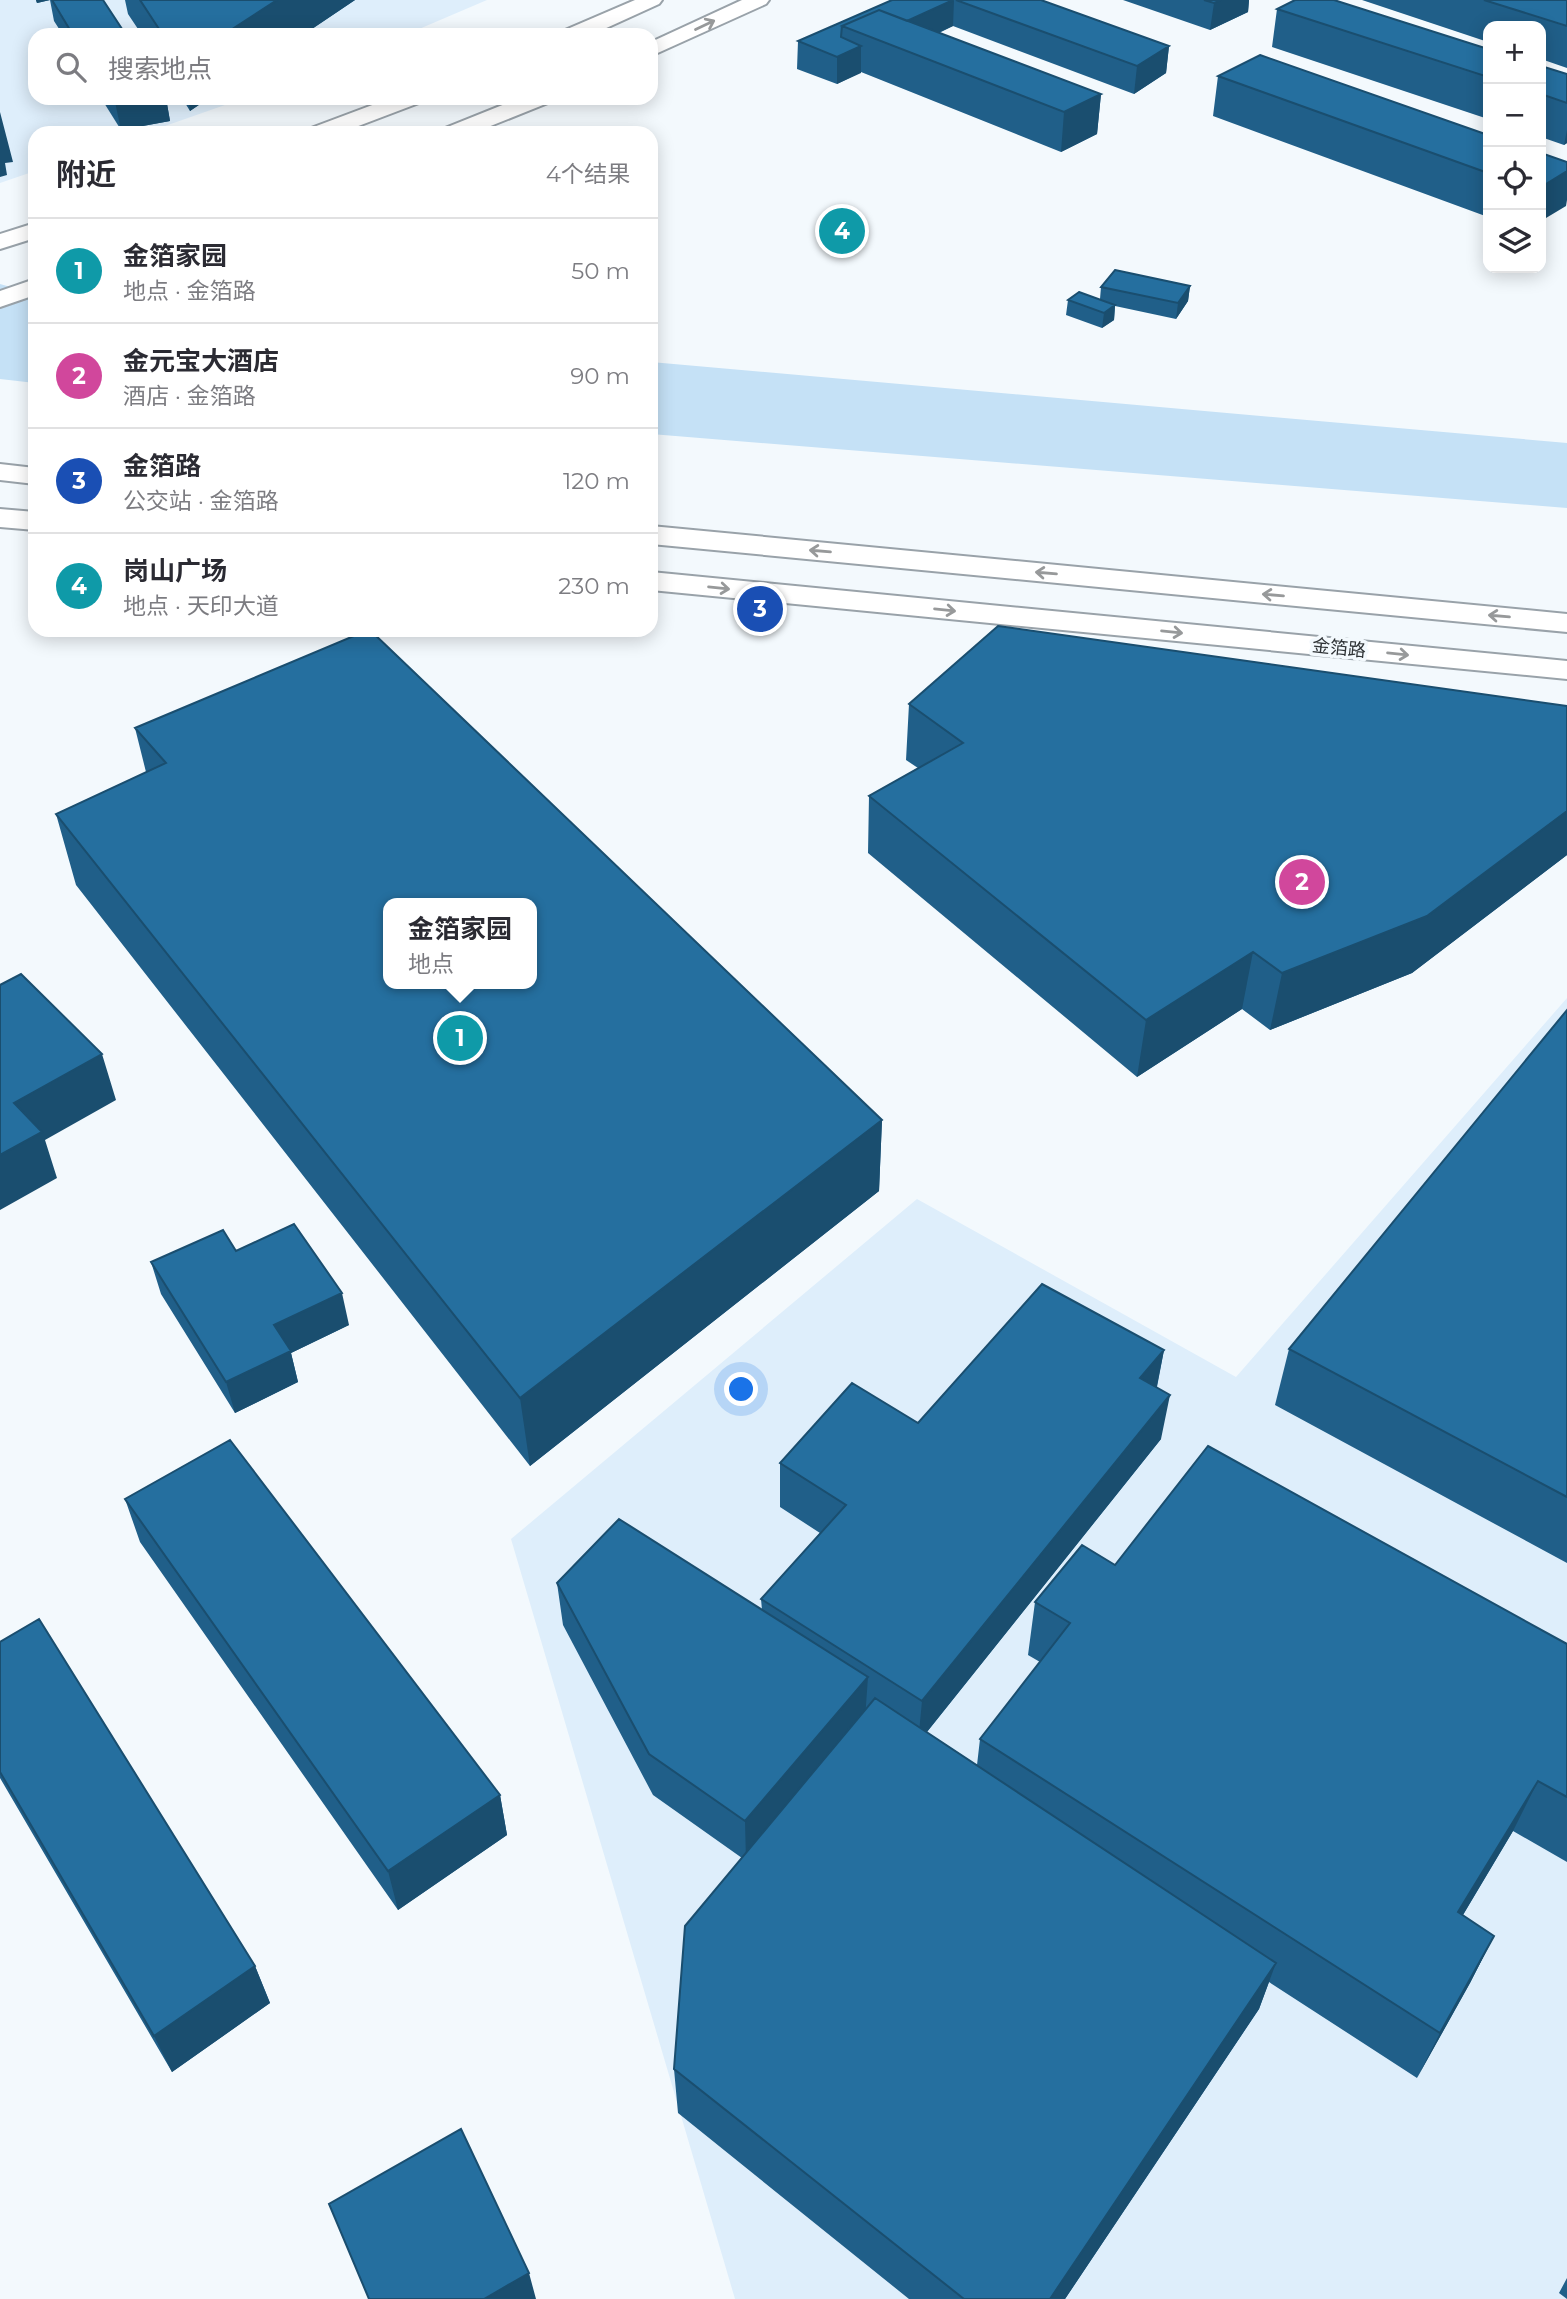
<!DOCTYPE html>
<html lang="zh">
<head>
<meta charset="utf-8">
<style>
  :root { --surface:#fff; --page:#f7f7f7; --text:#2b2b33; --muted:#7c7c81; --line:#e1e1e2; --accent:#db2777 }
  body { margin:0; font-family:Montserrat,"Noto Sans SC",sans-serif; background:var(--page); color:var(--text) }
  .controls { position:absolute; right:21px; top:21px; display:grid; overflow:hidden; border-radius:14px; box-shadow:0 4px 18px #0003 }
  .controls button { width:63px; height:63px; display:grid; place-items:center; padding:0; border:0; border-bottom:2px solid var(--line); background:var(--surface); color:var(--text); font:35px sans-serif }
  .you { position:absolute; left:742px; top:1390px; width:24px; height:24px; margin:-18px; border:5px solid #fff; border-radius:50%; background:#1a73e8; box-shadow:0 0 0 10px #1a73e833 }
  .badge { display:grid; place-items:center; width:46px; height:46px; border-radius:50%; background:var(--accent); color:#fff; font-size:23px; font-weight:700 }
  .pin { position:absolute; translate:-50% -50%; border:4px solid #fff; box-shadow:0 2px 7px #0006 }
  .popup { position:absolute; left:383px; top:898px; width:154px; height:91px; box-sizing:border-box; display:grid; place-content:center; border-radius:14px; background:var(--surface); filter:drop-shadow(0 2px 5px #0005); font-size:23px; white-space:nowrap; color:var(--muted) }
  .popup b { font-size:26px; color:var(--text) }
  .popup::after { content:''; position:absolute; left:50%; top:100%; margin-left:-14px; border:14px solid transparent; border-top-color:var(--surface) }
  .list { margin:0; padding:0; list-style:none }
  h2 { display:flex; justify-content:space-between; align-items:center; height:91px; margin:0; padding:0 28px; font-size:30px }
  h2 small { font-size:23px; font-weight:400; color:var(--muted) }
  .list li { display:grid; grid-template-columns:46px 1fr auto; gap:21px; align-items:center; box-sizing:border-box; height:105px; padding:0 28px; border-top:2px solid var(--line) }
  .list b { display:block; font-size:26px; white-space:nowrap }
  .list p { margin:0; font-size:23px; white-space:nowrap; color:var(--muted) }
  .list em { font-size:23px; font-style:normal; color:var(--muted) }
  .icon { flex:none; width:38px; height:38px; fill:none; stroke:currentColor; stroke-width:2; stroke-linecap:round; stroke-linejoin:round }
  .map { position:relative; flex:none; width:1567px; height:2299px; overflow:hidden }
  .search { position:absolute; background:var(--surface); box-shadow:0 4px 18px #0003; left:28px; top:28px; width:630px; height:77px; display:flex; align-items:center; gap:18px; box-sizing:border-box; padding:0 24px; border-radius:21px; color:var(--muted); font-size:26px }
  .panel { position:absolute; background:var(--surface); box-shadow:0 4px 18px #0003; left:28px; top:126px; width:630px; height:511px; border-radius:21px }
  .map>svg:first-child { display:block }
</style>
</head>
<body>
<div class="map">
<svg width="1567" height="2299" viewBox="0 0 1567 2299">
  <rect width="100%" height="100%" fill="#f3f9fd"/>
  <path fill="#deeefb" d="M0,0H487L405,35H35V98H245L145,133H35V171L0,183Z
    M1567,998V2299H735L511,1539L917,1199L1236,1377Z"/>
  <path fill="#c5e1f6" d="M0,284L35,294V383L0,379Z
    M651,362L1567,443V508L651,434Z"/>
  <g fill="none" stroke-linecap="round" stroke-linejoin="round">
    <defs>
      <path id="secondary" d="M0,464L35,468V484L0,480Z
        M0,509L35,512V530L0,527Z
        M651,526L1567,614V632L651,544Z
        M651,572L1567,661V679L651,590Z"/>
      <path id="primary" d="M635,0H662L659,4L591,35H562L565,30Z
        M742,0H769L766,4L651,56V42Z
        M391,98H422L419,103L340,133H308L311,128Z
        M520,98H551L548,103L473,133H442L445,128Z
        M35,223V238L0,249V234Z
        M35,279V295L0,307V291Z"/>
    </defs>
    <use href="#secondary" stroke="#99a2a9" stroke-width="4"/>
    <use href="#primary" stroke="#99a2a9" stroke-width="4"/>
    <use href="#secondary" fill="#fff" fill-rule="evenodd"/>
    <use href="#primary" fill="#fff" fill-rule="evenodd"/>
  </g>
  <path fill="#205f89" d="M36,0H103L126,35H63L54,21L50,0L37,3Z
    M125,0H355L303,35H142L128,14Z
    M892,0H1041L1169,46L1166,73L1134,94L953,26L939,33L1101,94L1097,134L1061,152L861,72L837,84L797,69L798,41Z
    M1123,0H1249L1248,12L1210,30Z
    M1362,0H1567V68L1541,59V26H1488V42Z
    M1277,9L1488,49V119L1272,47Z
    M1541,66L1567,74V143L1564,145L1541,137Z
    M1218,76L1488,135V217L1213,116Z
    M101,98H166L170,121L121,130Z
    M182,98H209L190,111Z
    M1190,286L1188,301L1176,319L1115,306L1114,320L1102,328L1066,315L1068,300L1100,299L1101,287Z
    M909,704L1567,706V855L1412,973L1270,1030L1242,1009L1137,1077L868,853L869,796L918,768L906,760Z
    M135,728L882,1120L879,1191L530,1466L76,885L56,814L146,772Z
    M1567,1010V1563L1275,1405L1289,1349Z
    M236,1251L349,1325L291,1353L298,1382L235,1413L161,1294L151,1262Z
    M1164,1350L1157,1387L1161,1439L927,1732L977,1765L980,1739L1040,1662L1028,1655L1035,1602L1115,1565L1567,1644V1862L1513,1831L1463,1915L1494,1936L1470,1983L1417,2078L1269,1982L1259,2009L1065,2299H909L678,2113L674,2069L742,1858L653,1795L563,1625L557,1583L762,1610L761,1599L820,1533L780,1507V1463L918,1423Z
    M125,1499L500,1795L507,1835L398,1910L140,1542Z
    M0,1642L255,1966L270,2003L172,2072L0,1778Z
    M1567,2278V2299L1559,2293Z"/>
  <path fill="#1a4e6f" d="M36,0H50L37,3Z
    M277,0H355L303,35H223Z
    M954,0L953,26L902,49L893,26Z
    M1221,0H1249L1248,12L1210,30L1214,3Z
    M861,46V73L837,84V57Z
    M1169,46L1166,73L1134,94L1137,66Z
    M1101,94L1097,134L1061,152L1064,112Z
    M140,98H166L170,121L121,130L115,102Z
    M188,98H209L190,111Z
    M0,112L13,162L5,163L7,175L0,177Z
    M1567,130V143L1564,145Z
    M1567,171V200L1566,206L1541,221V187Z
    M1190,286L1188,301L1176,319L1178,303Z
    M1115,305L1114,320L1102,328L1104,313Z
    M1567,811V855L1412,973L1270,1030L1282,973Z
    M1253,952L1242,1009L1137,1077L1146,1020Z
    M102,1054L116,1100L45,1140L57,1178L0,1210V1155L14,1103Z
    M882,1120L879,1191L530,1466L520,1398Z
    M342,1293L349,1325L291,1353L298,1382L235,1413L226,1382L274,1325Z
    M1164,1350L1155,1395L1140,1378Z
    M1170,1395L1161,1439L918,1743L922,1701Z
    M868,1677L865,1719L746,1861L745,1821Z
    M1538,1781L1513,1831L1436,1960L1458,1912Z
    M500,1795L507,1835L398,1910L388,1871Z
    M1494,1936L1470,1983L1417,2078L1440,2033Z
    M1276,1963L1259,2009L1065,2299H1050Z
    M255,1966L270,2003L172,2072L154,2036Z
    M529,2273L536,2299H484Z"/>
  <path fill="#256f9f" stroke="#1a4e6f" stroke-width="2" fill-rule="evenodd" d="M52,0H103L126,35H73Z
    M140,0H277L223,35H163Z
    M892,0H953L907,21L879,10L842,26L841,37L861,46L837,57L798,41Z
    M956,0H1041L1169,46L1137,66Z
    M1204,0H1221L1214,3Z
    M1295,0H1334L1488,49V77L1277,9Z
    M1484,0H1567V26Z
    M879,10L1101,94L1064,112L842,26Z
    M1260,55L1488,135V173L1218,76Z
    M1541,66L1567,74V103L1541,94Z
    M112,98H140L115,102Z
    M1541,153L1567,162V171L1541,187Z
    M1115,270L1190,286L1178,303L1101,287Z
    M1079,292L1115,305L1104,313L1068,300Z
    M998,626L1567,706V811L1427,916L1282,973L1253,952L1146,1020L869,796L963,743L909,704Z
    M368,630H370L882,1120L520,1398L56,814L166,763L135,728ZM388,903H532V984H388Z
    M21,974L102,1054L14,1103L42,1132L0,1155V985Z
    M1567,1010V1497L1289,1349Z
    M294,1224L342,1293L274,1325L291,1351L226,1382L151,1262L223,1230L236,1251Z
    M1042,1284L1164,1350L1140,1378L1170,1395L922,1701L761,1599L846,1505L780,1463L852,1383L918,1423Z
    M230,1440L500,1795L388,1871L125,1499Z
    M1208,1446L1567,1644V1797L1538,1781L1458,1912L1494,1936L1440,2033L980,1739L1070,1623L1035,1602L1082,1545L1115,1565Z
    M619,1519L868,1677L745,1821L649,1754L557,1583Z
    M39,1619L255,1966L154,2036L0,1772V1642Z
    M875,1698L1276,1963L1050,2299H964L674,2069L685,1926Z
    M461,2129L529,2273L484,2299H369L329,2204Z"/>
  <defs><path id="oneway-shaft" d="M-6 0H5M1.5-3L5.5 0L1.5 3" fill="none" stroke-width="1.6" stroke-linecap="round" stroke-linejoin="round" transform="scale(1.75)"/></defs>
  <g stroke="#97999a">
    <use href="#oneway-shaft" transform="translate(705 25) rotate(-25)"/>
    <use href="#oneway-shaft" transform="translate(820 551) rotate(-175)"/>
    <use href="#oneway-shaft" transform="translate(1046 573) rotate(-175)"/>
    <use href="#oneway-shaft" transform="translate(719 588) rotate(6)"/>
    <use href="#oneway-shaft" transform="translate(1273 595) rotate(-175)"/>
    <use href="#oneway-shaft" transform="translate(945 610) rotate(6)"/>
    <use href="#oneway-shaft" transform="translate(1499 616) rotate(-175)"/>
    <use href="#oneway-shaft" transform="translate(1172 632) rotate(6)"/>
    <use href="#oneway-shaft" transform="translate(1398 654) rotate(6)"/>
  </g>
  <g text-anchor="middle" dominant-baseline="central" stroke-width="7" stroke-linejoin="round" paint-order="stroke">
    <g font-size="18" fill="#2f3336" stroke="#f3f9fd">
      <text transform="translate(1339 648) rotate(6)">金箔路</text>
    </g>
  </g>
</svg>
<div class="controls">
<button>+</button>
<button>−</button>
<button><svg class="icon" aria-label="locate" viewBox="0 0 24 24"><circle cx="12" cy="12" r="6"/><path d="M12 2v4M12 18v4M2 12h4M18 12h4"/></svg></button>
<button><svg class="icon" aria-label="layers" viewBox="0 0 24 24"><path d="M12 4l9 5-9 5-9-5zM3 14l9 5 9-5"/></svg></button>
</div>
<div class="you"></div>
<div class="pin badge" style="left:460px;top:1038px;background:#0f9aa8">1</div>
<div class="popup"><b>金箔家园</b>地点</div>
<div class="pin badge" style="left:1302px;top:882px;background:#d1479c">2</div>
<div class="pin badge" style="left:760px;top:609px;background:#1a4fb4">3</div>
<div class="pin badge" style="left:842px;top:231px;background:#0f9aa8">4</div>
<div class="search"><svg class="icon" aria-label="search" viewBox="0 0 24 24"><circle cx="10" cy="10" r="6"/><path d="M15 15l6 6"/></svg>搜索地点</div>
<section class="panel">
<h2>附近<small>4个结果</small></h2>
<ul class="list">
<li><span class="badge" style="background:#0f9aa8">1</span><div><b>金箔家园</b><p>地点 · 金箔路</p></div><em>50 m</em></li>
<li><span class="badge" style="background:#d1479c">2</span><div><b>金元宝大酒店</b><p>酒店 · 金箔路</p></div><em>90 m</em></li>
<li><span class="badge" style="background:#1a4fb4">3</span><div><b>金箔路</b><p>公交站 · 金箔路</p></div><em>120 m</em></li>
<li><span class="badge" style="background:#0f9aa8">4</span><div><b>岗山广场</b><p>地点 · 天印大道</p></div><em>230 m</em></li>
</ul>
</section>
</div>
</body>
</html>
